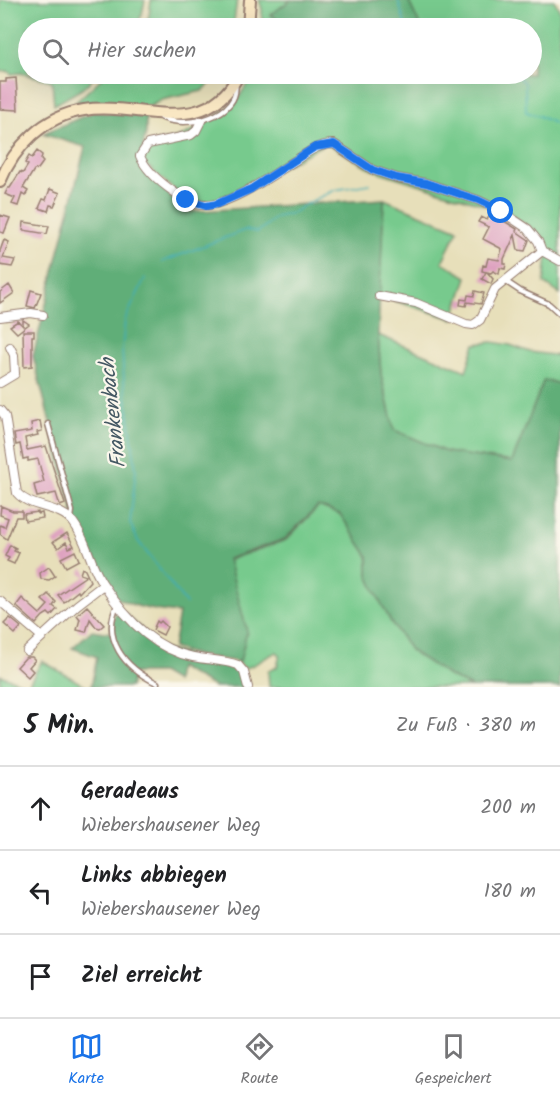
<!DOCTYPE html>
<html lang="de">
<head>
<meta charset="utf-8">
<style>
  :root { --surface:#fff; --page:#f6f6f6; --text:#202124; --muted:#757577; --line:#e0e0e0; --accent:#1a73e8 }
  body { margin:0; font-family:Kalam,sans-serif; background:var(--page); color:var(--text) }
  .stop { position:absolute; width:18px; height:18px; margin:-14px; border:4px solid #1a73e8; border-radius:50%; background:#fff }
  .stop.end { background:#1a73e8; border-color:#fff; box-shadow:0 2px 6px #0008 }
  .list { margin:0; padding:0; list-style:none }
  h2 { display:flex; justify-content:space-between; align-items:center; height:78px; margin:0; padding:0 24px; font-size:26px }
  h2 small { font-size:20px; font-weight:400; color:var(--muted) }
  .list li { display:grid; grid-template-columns:39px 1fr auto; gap:18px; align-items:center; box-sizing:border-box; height:84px; padding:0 24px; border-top:2px solid var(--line) }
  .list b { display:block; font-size:22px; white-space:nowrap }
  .list p { margin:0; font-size:20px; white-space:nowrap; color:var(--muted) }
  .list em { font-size:20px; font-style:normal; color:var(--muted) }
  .icon { flex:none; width:33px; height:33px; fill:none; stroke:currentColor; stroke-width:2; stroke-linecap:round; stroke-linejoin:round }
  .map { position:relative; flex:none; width:560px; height:687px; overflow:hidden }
  .search { position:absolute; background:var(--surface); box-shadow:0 6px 24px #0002; left:18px; right:18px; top:18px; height:66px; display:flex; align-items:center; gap:15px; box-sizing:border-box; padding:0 21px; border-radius:33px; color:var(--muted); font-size:22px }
  .sheet { height:330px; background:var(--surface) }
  nav { display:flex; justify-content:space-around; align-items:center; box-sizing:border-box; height:84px; border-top:2px solid var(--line); background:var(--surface); font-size:16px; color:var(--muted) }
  nav a { display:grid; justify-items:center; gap:3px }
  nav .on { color:var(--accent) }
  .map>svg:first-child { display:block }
</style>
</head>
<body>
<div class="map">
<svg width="560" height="687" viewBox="0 0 560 687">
  <rect width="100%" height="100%" fill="#fbf7ec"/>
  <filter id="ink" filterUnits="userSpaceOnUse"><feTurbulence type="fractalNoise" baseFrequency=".0167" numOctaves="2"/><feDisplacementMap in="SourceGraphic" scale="12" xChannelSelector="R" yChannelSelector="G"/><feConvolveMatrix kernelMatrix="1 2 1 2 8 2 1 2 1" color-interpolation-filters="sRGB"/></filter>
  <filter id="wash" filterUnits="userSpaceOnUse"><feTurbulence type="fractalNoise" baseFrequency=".008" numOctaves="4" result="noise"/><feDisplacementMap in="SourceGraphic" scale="24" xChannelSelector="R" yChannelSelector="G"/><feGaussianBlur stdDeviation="1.35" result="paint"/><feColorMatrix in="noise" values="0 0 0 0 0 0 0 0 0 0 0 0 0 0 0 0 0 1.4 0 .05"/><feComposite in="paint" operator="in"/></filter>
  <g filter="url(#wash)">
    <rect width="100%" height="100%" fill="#e7dfba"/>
    <path fill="#77ca8d" stroke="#60745c" stroke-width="1.5" d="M0,0H145L142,14L136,28H28V74H98L82,89L54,105L52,81L21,73L11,74L8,71L0,72Z
      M151,0H237L233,28H143L149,16Z
      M259,0H291L270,15L292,28H262V9Z
      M408,0H554L560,10V261L548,256L530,227L501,210L373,170L326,143L217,203L186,200L143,162L144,150L148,144L178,138L203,125L235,103L254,74H532V28H421Z
      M106,74H221L202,91L161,100L151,106L76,102Z
      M384,199L458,230L442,262L467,277L453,319L379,296Z
      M547,257L560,262V294L544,283Z
      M378,335L466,371L475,344L492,342L510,345L530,352L560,356V384L544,380L512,462L446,452L394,430L381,375Z
      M319,506L340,514L368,556V575L376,593L391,622L411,651L449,676L471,687H269L268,671L277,667L280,655L277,652C266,656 256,666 245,668L236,662L246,631L228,560L286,540Z
      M42,661L87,687H0V675L28,685Z"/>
    <path fill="#61ae78" stroke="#566652" stroke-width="1.5" d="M291,0H408L421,28H292L270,15Z
      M93,112L146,115V133L140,161L184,212L384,199L378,335L381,375L394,430L446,452L512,462L544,380L560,384V687H471L449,676L411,651L391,622L376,593L368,575V556L340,514L318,506L285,539L228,559L247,631L240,662L197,655L173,648L179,613C158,611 136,608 117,598L82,536L74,516L33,356L85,147L42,134Z
      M118,607L163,649L235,667L240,672L245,687H214L178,667L176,682L161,673H134L130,687H91L97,657L72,648L92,630L111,633V635L112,622Z"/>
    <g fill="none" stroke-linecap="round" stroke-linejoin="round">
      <path stroke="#3cadb7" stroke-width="1.5" d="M398,0L406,28
        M509,74L512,76H517L525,83L526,112L539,116L560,126
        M162,262L245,230L258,232L276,217L293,213L306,204L335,190L369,184
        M145,278L125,320L122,349L124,380L136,470L130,523L138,541L186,604"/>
    </g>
    <g id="blocks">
      <path fill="#dea2c0" d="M16,78L18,110L0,109V82H6V79Z
        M37,151L42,155L41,160L43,162L38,169L34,170L23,188L28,191L25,196L22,194L18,206L12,204L15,198L5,194L8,188H10L20,172L23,173L28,165L25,163L29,156L32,158Z
        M50,189L60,193L54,206L50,205L48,211L39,208L43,199L46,200Z
        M491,213L517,229L516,231L529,240L525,251L518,250L515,235L504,259V264H506L505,269L500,268L499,274L493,271L491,273L487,272L493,279L491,284L482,279L486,272L482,271L483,265L486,266L488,258L499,260L502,249L483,239L489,227L478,222L481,217L487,220Z
        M0,215L10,218L4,233L0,232Z
        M24,222L49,226L47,234L23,230Z
        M4,240L9,242L3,258L15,260L12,267L0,265V251Z
        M9,285L14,293L0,303V292Z
        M31,290L41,293L35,308L27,306Z
        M475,291L484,293L481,304L467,302L466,306L460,305L461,299L467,300L468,295L474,296Z
        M23,320L29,324L17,333L10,326L18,321L23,326Z
        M23,331H34V336H32V366L24,367Z
        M40,421L42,431L37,432L38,435L25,438L27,450L46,446L65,504L60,506L56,493L37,497L34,485L44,482L38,459L28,461V458L23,459L20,444L16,445L14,434L32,431L31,423Z
        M1,506L13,511H22V517H16L7,539L0,534V525L5,527L8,518L0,515Z
        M38,512V514L42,513L43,518L25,521L24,514Z
        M67,533L74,546L69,548L66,542L58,548L53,542Z
        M10,545L16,548L14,551L19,553L14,564L7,561L9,558L5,556Z
        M75,551L79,560L66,567L61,558Z
        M49,567L55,576L49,580L41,579L40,573Z
        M82,568L85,570L90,581L79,593L78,591L64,602L58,595L86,576L80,574Z
        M48,594L56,602L53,606L57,609L51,616L48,613L43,616L36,624L16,606L22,598L40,614L48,605L42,600Z
        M87,606L104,625L100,628L96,627L90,619L86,632L77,630L80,619L77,615Z
        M10,618L21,627L15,634L4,624Z
        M157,621L159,623L161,621L167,627L163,635L153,630Z
        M26,657H32L35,660L29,667L33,671L28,677L17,667Z"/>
    </g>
  </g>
  <g filter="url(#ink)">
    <use href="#blocks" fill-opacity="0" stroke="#987f72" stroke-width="1.5"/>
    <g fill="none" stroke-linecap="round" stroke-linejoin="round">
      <defs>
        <path id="lane" d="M160,117C185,130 242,117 235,82
          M505,281L520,291L549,304L560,314
          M48,424L72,511L71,519
          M118,603C100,639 125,668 157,683"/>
        <path id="street" d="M201,121L196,131L191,135L148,144L140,156C146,171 161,183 174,192C183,198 192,205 203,205C227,207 273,175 293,162C307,153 317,144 334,144L373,170L397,178L426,183L478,200L501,211L528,229L538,241L542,251L560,261
          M379,296L416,303L466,324L473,325L480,320L495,289L542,251
          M0,317L31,313L43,315
          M0,383L15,374L14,355L10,347
          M0,410L5,416L17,493C31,509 59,505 73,522C87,540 90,565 103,584C124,617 153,649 193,657C208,660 224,660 238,665L244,672L248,687
          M0,601L42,637L27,651
          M42,637L77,605L103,585"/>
        <path id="secondary" d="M248,28L250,0
          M0,182C14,147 44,116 84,110C139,101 205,141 239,74"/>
      </defs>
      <use href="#lane" stroke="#987f72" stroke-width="7"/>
      <use href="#street" stroke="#987f72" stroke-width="10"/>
      <use href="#secondary" stroke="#987f72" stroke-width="14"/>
      <use href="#lane" stroke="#fff" stroke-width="4"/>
      <use href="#street" stroke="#fff" stroke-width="8"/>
      <use href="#secondary" stroke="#f9e7c3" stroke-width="10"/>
    </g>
  </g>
  <g fill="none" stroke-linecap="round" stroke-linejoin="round" filter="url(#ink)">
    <path stroke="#1a73e8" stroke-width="8" d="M186,200L206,206L217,204L251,189L315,147L334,144L373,170L397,178L426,183L478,200L501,211"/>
  </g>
  <g text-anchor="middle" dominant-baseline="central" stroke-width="4.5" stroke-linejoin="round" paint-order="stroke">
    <g font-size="21" font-style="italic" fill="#445863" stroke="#fbf7ec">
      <text transform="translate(114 413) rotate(-96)">Frankenbach</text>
    </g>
  </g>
</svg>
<div class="stop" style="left:501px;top:211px"></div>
<div class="stop end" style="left:186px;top:200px"></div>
<div class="search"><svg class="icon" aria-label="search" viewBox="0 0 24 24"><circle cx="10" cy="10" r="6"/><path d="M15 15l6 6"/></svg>Hier suchen</div>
</div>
<section class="sheet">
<h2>5 Min.<small>Zu Fuß · 380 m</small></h2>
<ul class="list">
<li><svg class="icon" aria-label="ahead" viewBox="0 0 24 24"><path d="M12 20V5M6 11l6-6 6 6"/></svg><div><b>Geradeaus</b><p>Wiebershausener Weg</p></div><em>200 m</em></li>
<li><svg class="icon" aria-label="left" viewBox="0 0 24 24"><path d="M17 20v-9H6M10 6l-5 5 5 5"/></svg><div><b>Links abbiegen</b><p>Wiebershausener Weg</p></div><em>180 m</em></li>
<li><svg class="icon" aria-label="arrive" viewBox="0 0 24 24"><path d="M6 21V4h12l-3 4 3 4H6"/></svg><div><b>Ziel erreicht</b></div></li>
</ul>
</section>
<nav>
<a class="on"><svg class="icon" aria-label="map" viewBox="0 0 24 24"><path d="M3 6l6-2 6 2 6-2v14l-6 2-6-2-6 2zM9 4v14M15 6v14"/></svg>Karte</a>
<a><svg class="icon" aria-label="directions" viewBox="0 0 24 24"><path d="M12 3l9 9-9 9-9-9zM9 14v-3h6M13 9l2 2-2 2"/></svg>Route</a>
<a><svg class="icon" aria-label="saved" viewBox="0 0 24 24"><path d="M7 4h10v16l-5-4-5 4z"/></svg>Gespeichert</a>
</nav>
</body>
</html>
